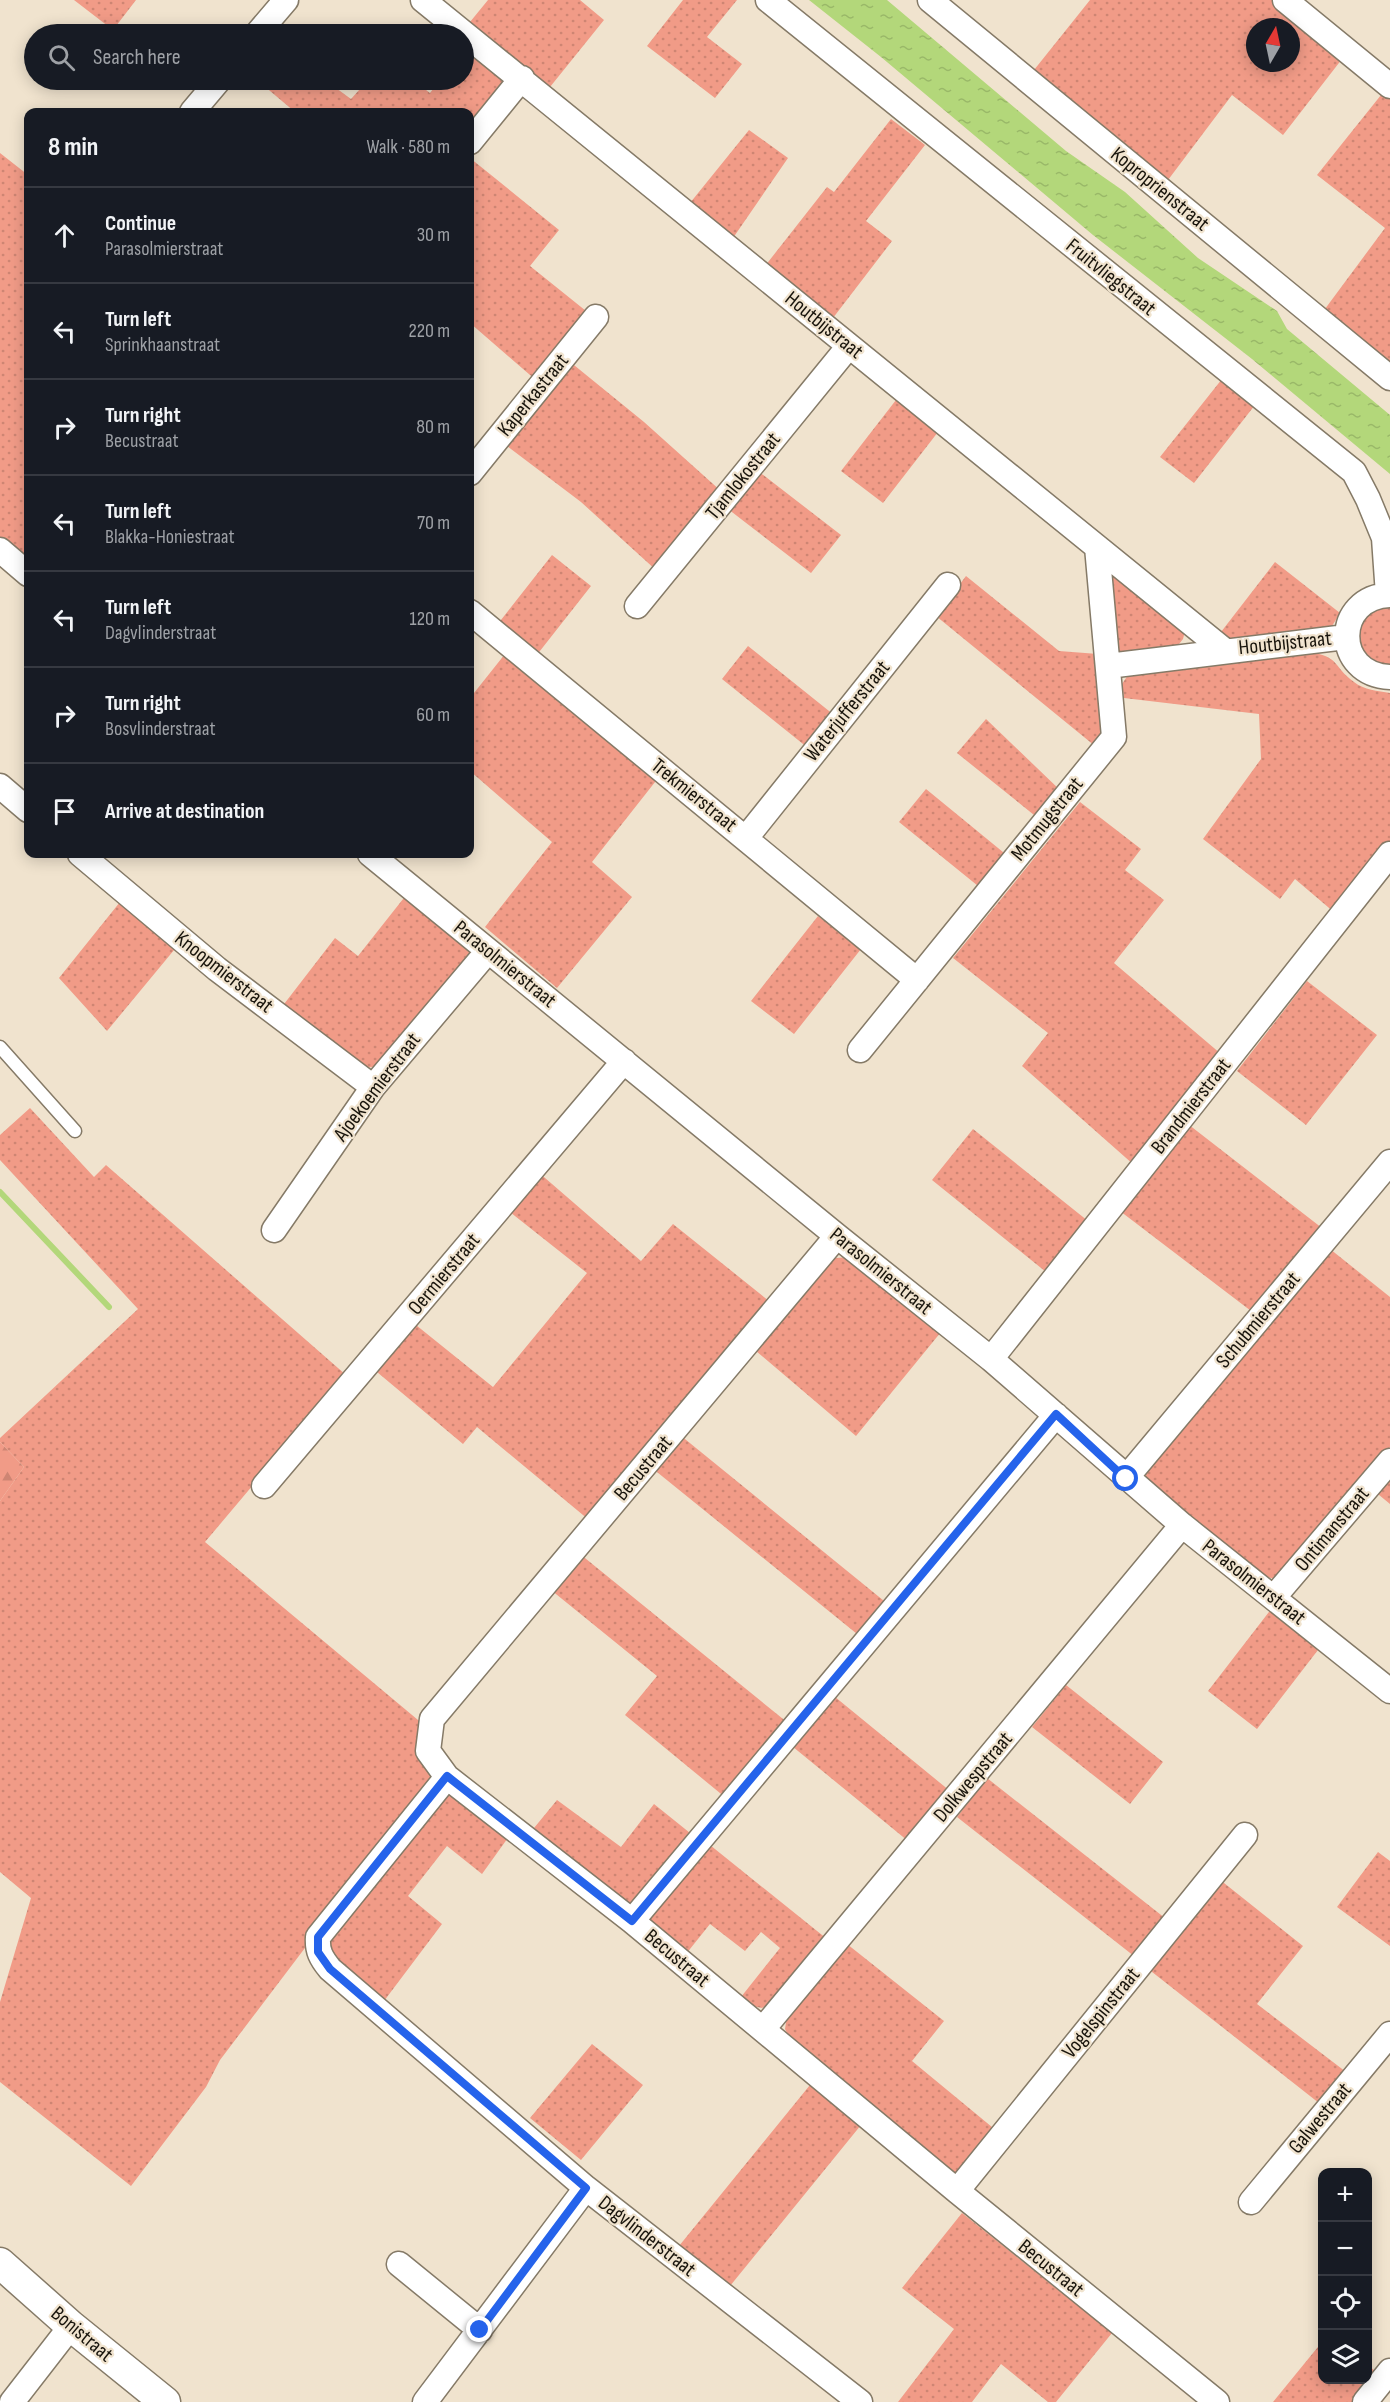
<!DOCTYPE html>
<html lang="en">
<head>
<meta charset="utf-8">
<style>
  :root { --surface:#171b24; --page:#20242c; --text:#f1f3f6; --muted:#9ea1a6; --line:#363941 }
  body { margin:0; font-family:"Sofia Sans Condensed",sans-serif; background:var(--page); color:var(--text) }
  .controls { position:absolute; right:18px; bottom:18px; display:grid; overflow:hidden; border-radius:12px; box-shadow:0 3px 15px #0003 }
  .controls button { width:54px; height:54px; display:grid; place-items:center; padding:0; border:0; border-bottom:2px solid var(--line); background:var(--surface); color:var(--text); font:30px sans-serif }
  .compass { position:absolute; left:1246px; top:18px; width:54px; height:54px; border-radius:50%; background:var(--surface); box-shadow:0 3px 15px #0003; rotate:9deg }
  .stop { position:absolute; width:18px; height:18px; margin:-14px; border:4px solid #2563eb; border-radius:50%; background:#fff }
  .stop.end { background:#2563eb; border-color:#fff; box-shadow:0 2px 6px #0008 }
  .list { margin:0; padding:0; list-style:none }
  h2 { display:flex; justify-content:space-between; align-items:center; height:78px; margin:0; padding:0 24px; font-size:26px }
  h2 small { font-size:20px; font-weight:400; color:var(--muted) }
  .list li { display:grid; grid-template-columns:39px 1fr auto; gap:18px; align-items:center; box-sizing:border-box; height:96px; padding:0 24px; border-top:2px solid var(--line) }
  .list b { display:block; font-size:22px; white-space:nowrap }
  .list p { margin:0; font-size:20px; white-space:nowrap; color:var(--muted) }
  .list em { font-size:20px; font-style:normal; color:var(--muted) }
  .icon { flex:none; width:33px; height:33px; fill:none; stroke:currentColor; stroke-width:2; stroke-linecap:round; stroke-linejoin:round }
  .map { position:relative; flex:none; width:1390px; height:2402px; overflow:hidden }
  .search { position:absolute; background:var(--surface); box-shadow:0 3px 15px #0003; left:24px; top:24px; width:450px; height:66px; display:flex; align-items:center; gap:15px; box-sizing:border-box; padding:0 21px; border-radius:33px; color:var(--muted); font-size:22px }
  .panel { position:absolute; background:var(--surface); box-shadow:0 3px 15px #0003; left:24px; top:108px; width:450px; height:750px; border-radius:12px }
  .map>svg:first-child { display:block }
</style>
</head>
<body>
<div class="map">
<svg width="1390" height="2402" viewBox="0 0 1390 2402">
  <defs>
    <pattern id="grass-dots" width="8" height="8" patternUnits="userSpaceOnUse" patternTransform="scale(1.5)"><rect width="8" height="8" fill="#f19b87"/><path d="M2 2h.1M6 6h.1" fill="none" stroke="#ce8573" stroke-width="1.8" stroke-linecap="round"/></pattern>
    <pattern id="forest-firs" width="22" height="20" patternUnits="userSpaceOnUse" patternTransform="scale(1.5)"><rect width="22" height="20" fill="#f19b87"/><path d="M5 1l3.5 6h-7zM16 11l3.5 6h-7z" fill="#ce8573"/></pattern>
    <pattern id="water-ripples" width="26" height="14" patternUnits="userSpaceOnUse" patternTransform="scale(1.5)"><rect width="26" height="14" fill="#b3d77a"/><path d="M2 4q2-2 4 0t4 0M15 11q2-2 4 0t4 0" fill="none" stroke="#99b868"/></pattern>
  </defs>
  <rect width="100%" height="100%" fill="#f0e3ce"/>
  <path fill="url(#grass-dots)" fill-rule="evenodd" d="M74,0H136L113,30Z
    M488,0H580L604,20L550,87L470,22Z
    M683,0H737L707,37L742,64L715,98L647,46Z
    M1090,0H1286L1349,50L1283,135L1232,95L1165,184L1030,75ZM1255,27H1291V63H1255Z
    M468,46L505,81L470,135V112H295L257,80H325L351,99L368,80H413L430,93L440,80H464V51Z
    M1385,90L1390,94V367L1322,313L1385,228L1317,175Z
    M891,119L925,145L866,221L892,241L833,318L765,266L827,187L834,192Z
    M749,130L788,158L733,238L690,203Z
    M0,153L28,175V564L0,540Z
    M470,158L559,230L530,266L591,315L537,381L470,323Z
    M569,361L644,422L722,492L657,571L581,502L503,443Z
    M1222,379L1255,405L1194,483L1160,457Z
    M896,400L938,432L883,503L841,471Z
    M758,471L841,535L811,573L728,509Z
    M552,555L591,586L536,656L497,625Z
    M1275,562L1340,613L1329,631L1231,640L1221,632Z
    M1109,568L1185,631L1183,639L1175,649L1126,654L1119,651L1115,644Z
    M966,576L1059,651L1098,654L1104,735L1095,746L936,616Z
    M1390,606V668C1349,660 1348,612 1390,606Z
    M748,646L834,715L808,748L722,679Z
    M1309,652C1341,657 1332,666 1354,682C1364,690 1378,691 1390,693V842L1335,913L1295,879L1280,899L1203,839L1261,759L1259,714L1124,698L1122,684L1128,675Z
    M505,654L659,777L592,862L632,897L557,988L485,927L552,842L470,771V698Z
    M986,719L1061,791L1039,819L957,753Z
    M926,789L1009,857L983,890L899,822Z
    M1080,802L1141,849L1125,870L1164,900L1114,963L1221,1054L1134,1165L1022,1066L1048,1033L953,958Z
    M407,894L471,952L470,960L378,1066L366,1068L281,1008L335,938L358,956Z
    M120,902L179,944L107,1031L59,978Z
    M818,916L861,949L794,1034L751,1001Z
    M1307,981L1377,1035L1306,1125L1237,1071Z
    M30,1108L94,1177L106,1165L346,1375L205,1542L424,1725L436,1775L220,2060L206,2087L131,2186L0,2082V2002L31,1898L0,1872V1501L24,1467L0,1442V1438L138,1309L0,1160V1135Z
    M1184,1121L1322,1228L1255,1314L1116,1208Z
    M973,1129L1088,1221L1046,1272L932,1180Z
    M537,1171L641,1261L673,1224L774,1305L589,1520L477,1427L463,1444L371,1367L411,1321L493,1387L587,1273L505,1208Z
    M1325,1245L1390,1297V1447L1297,1557L1275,1579L1263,1576L1155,1489L1146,1478V1466Z
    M849,1257L941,1332L856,1436L756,1351L827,1263L836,1258Z
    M680,1435L889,1605L862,1638L652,1468Z
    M1390,1470V1504L1373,1490Z
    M580,1554L788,1723L726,1798L625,1715L657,1676L551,1590Z
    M1279,1599L1328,1637L1257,1729L1208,1691Z
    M1066,1685L1163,1762L1130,1804L1032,1727Z
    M829,1692L950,1791L908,1841L787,1742Z
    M987,1778L1170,1922L1139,1960L957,1817Z
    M448,1791L510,1835L482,1874L447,1846L408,1896L442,1924L384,2001L331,1956L330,1944L335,1929Z
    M557,1800L621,1847L654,1804L695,1837L645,1898L624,1904L534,1828Z
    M705,1841L827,1939L770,2003L762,2008L752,2006L741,1997L780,1948L761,1932L745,1951L710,1924L686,1954L650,1923L649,1913Z
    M1378,1852L1390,1861V1946L1337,1907Z
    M1219,1879L1303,1946L1257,2004L1350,2075L1324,2107L1147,1968Z
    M847,1944L944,2021L912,2061L998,2132L962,2172H953L790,2039L785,2029L787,2016Z
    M592,2044L643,2085L581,2160L530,2118Z
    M810,2085L861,2125L730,2286L679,2246Z
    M962,2213L1112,2333L1056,2402H1048L1001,2364L972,2402H898L954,2329L902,2288Z
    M1322,2342V2380H1368V2365L1376,2372L1352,2402H1273Z"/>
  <path fill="url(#forest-firs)" d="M0,1442L24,1467L0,1501Z"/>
  <path fill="url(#water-ripples)" d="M809,0H887L1066,151L1125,192L1198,258L1277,311L1287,329L1390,415V474L1252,359L1093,235L881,57Z"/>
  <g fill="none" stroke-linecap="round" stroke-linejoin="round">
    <path stroke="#b3d77a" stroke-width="6" d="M0,1192L109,1307"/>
    <defs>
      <path id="service" d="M0,1047L75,1131"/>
      <path id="minor" d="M423,0L1224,650
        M768,0L1354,472L1368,499L1384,538L1388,595
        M930,0L1390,378
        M1285,0L1390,86
        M257,34L286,0
        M192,112L219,80
        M470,142L522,78
        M470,473L596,317
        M0,550L28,574
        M1390,595C1333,597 1333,675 1390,677
        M637,606L849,346
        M470,612L917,980
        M1108,666L1346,637
        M0,786L28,810
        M746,838L948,585
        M80,854L217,969L373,1087
        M370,854L837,1236L991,1359L1182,1525L1390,1691
        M860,1050L1114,737L1097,547
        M274,1230L373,1087L488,951
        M837,1236L432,1719L428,1751L447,1777L632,1921L957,2191L1217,2402
        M991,1359L1390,854
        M1126,1478L1390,1162
        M264,1486L624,1061
        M1274,1597L1390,1461
        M447,1777L318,1937C317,1951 321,1958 330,1969L586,2188L860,2402
        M632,1921L1056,1415
        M763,2029L1182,1525
        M957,2191L1245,1835
        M1251,2202L1390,2034
        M399,2264L480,2330
        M12,2402L71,2326
        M425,2402L586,2188
        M1365,2402L1390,2371"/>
      <path id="tertiary" d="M0,2263L71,2326L165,2402"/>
    </defs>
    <use href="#service" stroke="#857a67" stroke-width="15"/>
    <use href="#minor" stroke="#857a67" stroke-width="27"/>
    <use href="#tertiary" stroke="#857a67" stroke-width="33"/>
    <use href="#service" stroke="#fff" stroke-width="12"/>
    <use href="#minor" stroke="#fff" stroke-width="24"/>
    <use href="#tertiary" stroke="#fff" stroke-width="30"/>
  </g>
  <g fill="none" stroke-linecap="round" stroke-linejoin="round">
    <path stroke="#2563eb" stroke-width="8" d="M480,2330L586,2188L330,1969L318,1952V1937L447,1776L632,1921L1056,1414L1126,1479"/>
  </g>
  <g text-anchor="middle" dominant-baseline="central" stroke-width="4.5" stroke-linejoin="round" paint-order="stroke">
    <g font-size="21" fill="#18140c" stroke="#f0e3ce">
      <text transform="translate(1160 189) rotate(39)">Koproprienstraat</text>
      <text transform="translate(1111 277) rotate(39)">Fruitvliegstraat</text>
      <text transform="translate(824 325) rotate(39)">Houtbijstraat</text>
      <text transform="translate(533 395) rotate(-51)">Kaperkastraat</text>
      <text transform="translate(743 476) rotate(-51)">Tjamlokostraat</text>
      <text transform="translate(1285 643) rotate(-6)">Houtbijstraat</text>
      <text transform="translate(847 711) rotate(-51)">Waterjufferstraat</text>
      <text transform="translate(694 795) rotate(39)">Trekmierstraat</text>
      <text transform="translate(1047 819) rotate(-51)">Motmugstraat</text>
      <text transform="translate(505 964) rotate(39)">Parasolmierstraat</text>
      <text transform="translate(224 972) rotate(38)">Knoopmierstraat</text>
      <text transform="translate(377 1087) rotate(-53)">Ajoekoemierstraat</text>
      <text transform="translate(1191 1106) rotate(-52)">Brandmierstraat</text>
      <text transform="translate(881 1271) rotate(39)">Parasolmierstraat</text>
      <text transform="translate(444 1274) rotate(-50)">Oermierstraat</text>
      <text transform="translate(1258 1320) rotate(-50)">Schubmierstraat</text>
      <text transform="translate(643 1468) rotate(-50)">Becustraat</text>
      <text transform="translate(1332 1529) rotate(-50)">Ontimanstraat</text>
      <text transform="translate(1254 1582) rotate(38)">Parasolmierstraat</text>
      <text transform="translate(973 1777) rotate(-50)">Dolkwespstraat</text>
      <text transform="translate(677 1958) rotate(40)">Becustraat</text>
      <text transform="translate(1101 2013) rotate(-51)">Vogelspinstraat</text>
      <text transform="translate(1320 2118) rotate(-50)">Galwestraat</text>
      <text transform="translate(647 2236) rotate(38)">Dagvlinderstraat</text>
      <text transform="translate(1051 2268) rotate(39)">Becustraat</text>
      <text transform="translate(82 2334) rotate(40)">Bonistraat</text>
    </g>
  </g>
</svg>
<div class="controls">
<button>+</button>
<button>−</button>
<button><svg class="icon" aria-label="locate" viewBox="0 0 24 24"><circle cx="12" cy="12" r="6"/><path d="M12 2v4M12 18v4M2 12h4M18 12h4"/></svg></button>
<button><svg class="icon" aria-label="layers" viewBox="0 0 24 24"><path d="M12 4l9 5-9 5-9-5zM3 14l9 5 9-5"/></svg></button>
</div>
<svg class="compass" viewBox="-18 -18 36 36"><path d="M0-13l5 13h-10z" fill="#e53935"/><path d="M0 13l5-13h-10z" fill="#9ea1a6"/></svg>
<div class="stop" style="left:1126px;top:1479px"></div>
<div class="stop end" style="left:480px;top:2330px"></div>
<div class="search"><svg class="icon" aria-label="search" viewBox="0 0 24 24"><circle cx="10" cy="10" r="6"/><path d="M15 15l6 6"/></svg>Search here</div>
<section class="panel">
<h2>8 min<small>Walk · 580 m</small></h2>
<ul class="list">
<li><svg class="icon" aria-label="ahead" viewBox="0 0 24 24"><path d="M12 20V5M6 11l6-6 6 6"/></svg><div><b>Continue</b><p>Parasolmierstraat</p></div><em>30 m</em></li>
<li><svg class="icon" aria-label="left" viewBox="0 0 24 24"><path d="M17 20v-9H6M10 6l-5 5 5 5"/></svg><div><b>Turn left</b><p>Sprinkhaanstraat</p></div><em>220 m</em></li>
<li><svg class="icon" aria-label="right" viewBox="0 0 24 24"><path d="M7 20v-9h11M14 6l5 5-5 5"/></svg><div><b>Turn right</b><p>Becustraat</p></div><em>80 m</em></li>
<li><svg class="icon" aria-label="left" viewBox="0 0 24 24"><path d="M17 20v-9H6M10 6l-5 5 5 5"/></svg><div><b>Turn left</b><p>Blakka-Honiestraat</p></div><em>70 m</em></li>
<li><svg class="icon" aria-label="left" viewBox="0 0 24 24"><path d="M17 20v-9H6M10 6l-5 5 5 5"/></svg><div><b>Turn left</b><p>Dagvlinderstraat</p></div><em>120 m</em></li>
<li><svg class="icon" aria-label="right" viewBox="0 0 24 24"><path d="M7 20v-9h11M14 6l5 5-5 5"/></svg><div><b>Turn right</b><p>Bosvlinderstraat</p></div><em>60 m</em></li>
<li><svg class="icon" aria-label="arrive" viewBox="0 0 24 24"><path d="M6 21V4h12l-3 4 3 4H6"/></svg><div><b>Arrive at destination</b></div></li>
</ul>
</section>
</div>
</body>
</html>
